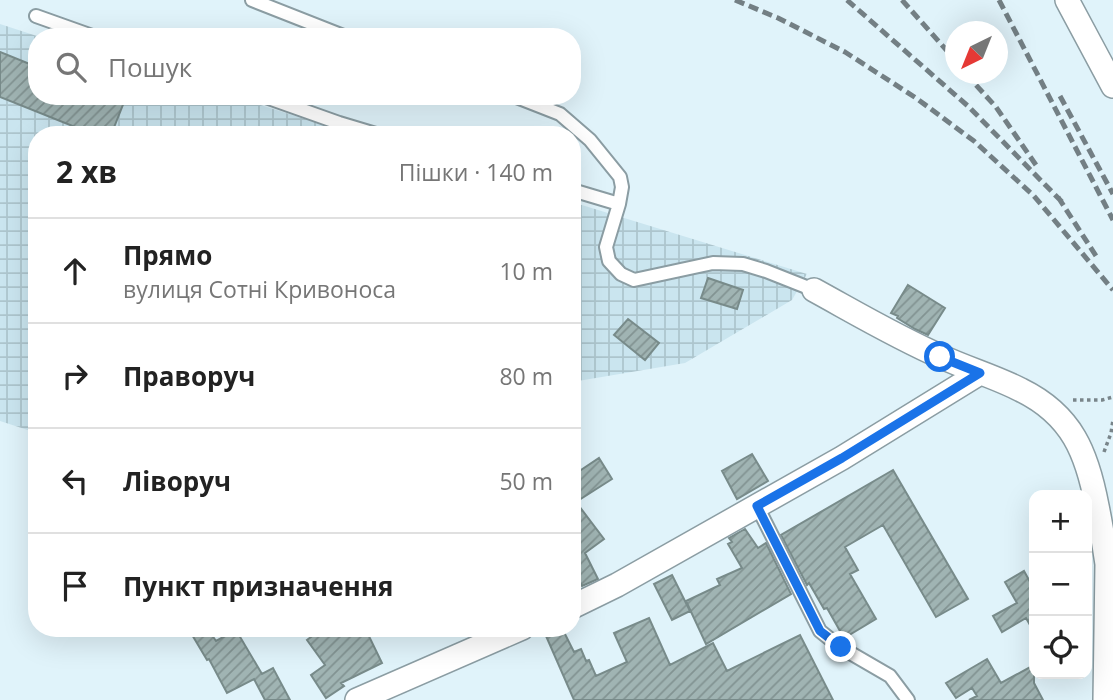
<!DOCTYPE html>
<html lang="uk">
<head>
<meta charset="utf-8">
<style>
  :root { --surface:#fff; --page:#f2f2f2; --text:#222; --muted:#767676; --line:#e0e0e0 }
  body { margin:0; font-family:"Open Sans",sans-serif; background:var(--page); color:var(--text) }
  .controls { position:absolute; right:21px; bottom:21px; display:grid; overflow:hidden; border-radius:14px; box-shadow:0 7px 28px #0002 }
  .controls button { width:63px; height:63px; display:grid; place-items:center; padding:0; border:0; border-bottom:2px solid var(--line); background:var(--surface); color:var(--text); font:35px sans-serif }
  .compass { position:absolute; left:945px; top:21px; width:63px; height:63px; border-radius:50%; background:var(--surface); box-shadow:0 7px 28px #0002; rotate:223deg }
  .stop { position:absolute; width:21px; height:21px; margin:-16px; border:5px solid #1a73e8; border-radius:50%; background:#fff }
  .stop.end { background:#1a73e8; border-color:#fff; box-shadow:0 2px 7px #0008 }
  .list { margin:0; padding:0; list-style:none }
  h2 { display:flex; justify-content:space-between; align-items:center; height:91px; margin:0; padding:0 28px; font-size:30px }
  h2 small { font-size:23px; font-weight:400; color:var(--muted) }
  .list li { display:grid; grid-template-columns:46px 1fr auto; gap:21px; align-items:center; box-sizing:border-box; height:105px; padding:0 28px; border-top:2px solid var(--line) }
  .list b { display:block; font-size:26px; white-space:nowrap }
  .list p { margin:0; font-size:23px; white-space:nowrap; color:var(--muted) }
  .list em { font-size:23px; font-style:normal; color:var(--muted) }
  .icon { flex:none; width:38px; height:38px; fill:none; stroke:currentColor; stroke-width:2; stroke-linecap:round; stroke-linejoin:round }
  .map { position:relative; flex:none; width:1113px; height:700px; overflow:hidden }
  .search { position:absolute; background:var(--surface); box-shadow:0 7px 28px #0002; left:28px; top:28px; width:553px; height:77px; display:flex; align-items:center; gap:18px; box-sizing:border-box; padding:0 24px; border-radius:28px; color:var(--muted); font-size:26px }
  .panel { position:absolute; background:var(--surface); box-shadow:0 7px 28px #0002; left:28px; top:126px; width:553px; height:511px; border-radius:28px }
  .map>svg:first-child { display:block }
</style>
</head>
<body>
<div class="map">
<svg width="1113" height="700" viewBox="0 0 1113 700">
  <defs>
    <pattern id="industrial-grid" width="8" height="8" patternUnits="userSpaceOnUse" patternTransform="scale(1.75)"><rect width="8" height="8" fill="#cae5ef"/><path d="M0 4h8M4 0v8" fill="none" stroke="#adc5cd"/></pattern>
    <pattern id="building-hatch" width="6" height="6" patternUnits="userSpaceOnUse" patternTransform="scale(1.75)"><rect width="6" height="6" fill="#a0b4b3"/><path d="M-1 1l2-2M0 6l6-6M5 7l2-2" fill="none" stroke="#829392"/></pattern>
  </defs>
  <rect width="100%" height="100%" fill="#e0f3fa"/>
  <path fill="url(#industrial-grid)" d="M0,24L40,37H37V96H232L356,135H37V433L0,421Z
    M572,202L807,274L792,300L685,363L572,382Z"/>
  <path fill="url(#building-hatch)" stroke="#788b8a" stroke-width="2" d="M0,52L37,67V96H109L124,102L111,135H95L0,97Z
    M708,278L743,290L737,309L701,298Z
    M908,285L945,308L928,335L915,329L897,318L898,316L891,313Z
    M628,319L659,343L645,360L614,335Z
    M752,454L768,481L737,499L722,471Z
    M599,458L612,479L576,502L604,539L585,553L598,579L582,586L572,567V476Z
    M893,470L968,599L936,617L883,525L845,547L858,570L850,574L876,619L844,638L827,608L824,609L809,583L807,585L781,535Z
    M745,529L758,548L766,543L791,594L706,644L686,601L720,585L717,579L742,568L728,544L732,542L729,538Z
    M1024,571L1034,589V632L1026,618L1002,632L993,616L1017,603L1005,582Z
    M672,575L690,611L672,620L654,584Z
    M649,618L670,665L713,643L727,671L800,635L833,700H574L546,636L562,628L574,652L581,649L586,661L589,660L596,676L627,662L614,633Z
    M188,628H207L216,641L236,630L262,674L273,668L290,700H265L254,679L227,693L209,659L207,660Z
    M323,628H365L382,663L341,683L344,686L326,698L311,675L325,665L307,640Z
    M987,659L1001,683L1034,665V683L1043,700H969L977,696L972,688L956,698L946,683Z"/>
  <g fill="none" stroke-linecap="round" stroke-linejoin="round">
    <defs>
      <path id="lane" d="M252,0L346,37
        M36,16L95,37
        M263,96L339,123L379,135
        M514,96L560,114L590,140L620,177L622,187L619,204L572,190
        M619,204L606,247L609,261L621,274L634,280L713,263L743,264L766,271L814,290
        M757,506L820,631L840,647L890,676L908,700"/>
      <path id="street" d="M1067,0L1113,86
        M814,290C856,313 898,338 942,357C968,369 996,377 1021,390C1072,415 1087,453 1097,506C1101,525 1104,544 1107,564L1105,700
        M572,607L617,585L842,458L980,373
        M357,700L522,628"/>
    </defs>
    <use href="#lane" stroke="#8b9da3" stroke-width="16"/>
    <use href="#street" stroke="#8b9da3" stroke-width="26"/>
    <path stroke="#79858a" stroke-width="3.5" stroke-dasharray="3.5 3.5" stroke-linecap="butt" d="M1073,400H1102L1113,397
      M1104,452L1111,433L1113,420"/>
    <use href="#lane" stroke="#fff" stroke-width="12"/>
    <use href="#street" stroke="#fff" stroke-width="23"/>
    <path stroke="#737f84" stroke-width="5" stroke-dasharray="10 5" stroke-linecap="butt" d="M735,0L778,18L845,52L916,98L974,141L1034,196L1113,290
      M847,0L969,107L1063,203
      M902,0L956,61
      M999,0L1113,220
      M966,74L996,107L1036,165
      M1060,96L1113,194
      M1058,197L1098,259"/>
  </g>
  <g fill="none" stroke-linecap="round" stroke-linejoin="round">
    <path stroke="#1a73e8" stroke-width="9" d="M841,647L820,631L757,506L842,458L980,373L940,357"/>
  </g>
</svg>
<div class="controls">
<button>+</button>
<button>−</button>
<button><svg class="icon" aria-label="locate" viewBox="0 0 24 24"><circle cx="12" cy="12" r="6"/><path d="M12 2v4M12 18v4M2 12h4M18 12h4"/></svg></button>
</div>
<svg class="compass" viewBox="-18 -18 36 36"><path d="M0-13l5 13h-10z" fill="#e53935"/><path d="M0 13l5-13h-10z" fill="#767676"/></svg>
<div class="stop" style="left:940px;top:357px"></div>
<div class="stop end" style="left:841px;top:647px"></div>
<div class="search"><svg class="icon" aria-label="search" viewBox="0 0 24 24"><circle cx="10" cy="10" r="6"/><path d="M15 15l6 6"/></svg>Пошук</div>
<section class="panel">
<h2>2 хв<small>Пішки · 140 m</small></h2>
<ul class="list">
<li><svg class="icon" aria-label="ahead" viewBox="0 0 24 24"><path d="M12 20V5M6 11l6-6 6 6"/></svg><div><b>Прямо</b><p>вулиця Сотні Кривоноса</p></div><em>10 m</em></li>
<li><svg class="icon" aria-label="right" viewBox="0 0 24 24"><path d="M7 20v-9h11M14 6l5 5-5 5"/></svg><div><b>Праворуч</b></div><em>80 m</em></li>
<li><svg class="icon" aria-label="left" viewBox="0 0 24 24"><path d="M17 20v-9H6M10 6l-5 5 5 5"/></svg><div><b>Ліворуч</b></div><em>50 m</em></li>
<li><svg class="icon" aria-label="arrive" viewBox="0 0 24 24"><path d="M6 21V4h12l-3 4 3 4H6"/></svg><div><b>Пункт призначення</b></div></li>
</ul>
</section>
</div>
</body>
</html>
